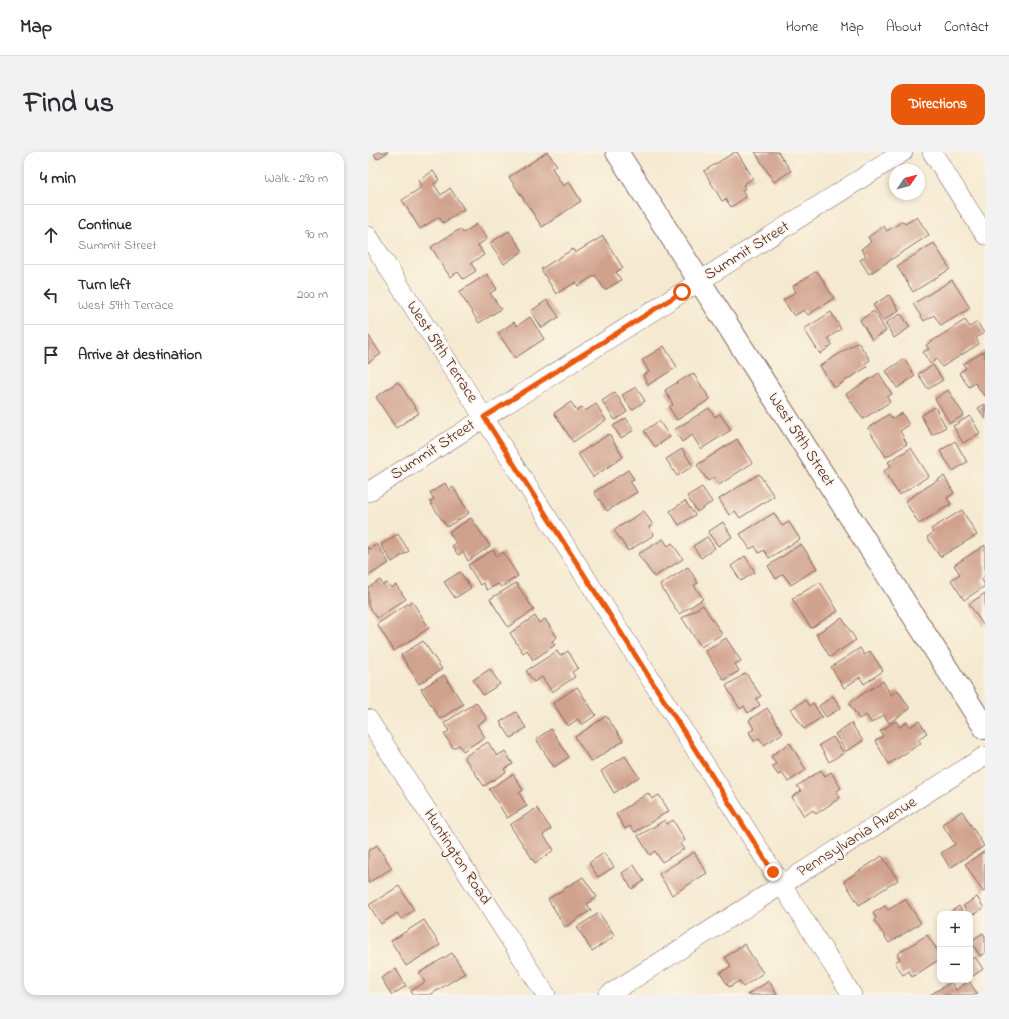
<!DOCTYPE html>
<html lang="en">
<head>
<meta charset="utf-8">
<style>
  :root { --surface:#fff; --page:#f2f2f3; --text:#2b2b33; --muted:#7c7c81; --line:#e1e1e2; --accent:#ea580c }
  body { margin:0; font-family:"Indie Flower",sans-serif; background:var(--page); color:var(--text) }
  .controls { position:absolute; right:12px; bottom:12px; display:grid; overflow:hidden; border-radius:8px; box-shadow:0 2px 6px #0003 }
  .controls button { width:36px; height:36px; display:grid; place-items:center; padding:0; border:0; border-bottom:1px solid var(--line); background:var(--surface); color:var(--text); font:20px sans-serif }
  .compass { position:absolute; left:521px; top:12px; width:36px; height:36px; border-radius:50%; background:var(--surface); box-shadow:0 2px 6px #0003; rotate:55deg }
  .stop { position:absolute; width:12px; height:12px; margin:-9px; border:3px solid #ea580c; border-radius:50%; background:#fff }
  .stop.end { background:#ea580c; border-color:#fff; box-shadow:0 1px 4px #0008 }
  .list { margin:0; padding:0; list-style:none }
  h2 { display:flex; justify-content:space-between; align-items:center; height:52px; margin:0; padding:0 16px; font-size:17px }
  h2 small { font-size:13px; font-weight:400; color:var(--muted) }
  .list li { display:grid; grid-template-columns:26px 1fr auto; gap:12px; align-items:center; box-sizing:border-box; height:60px; padding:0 16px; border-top:1px solid var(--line) }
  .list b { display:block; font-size:15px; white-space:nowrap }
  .list p { margin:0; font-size:13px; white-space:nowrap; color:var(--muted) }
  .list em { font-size:13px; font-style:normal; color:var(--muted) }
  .icon { flex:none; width:22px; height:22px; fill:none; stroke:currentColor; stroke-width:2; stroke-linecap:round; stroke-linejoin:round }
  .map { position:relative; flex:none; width:617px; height:843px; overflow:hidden; border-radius:12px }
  header { display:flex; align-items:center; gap:24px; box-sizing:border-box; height:56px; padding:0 20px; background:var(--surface); border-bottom:1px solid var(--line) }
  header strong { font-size:19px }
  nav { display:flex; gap:22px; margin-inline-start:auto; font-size:14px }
  .intro { display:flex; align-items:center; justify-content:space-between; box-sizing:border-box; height:96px; padding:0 24px }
  h1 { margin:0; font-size:28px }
  .button { padding:10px 18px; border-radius:12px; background:var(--accent); color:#fff; font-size:14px; font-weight:700 }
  main { display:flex; gap:24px; padding:0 24px }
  aside { flex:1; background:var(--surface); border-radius:12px; box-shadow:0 2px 6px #0003 }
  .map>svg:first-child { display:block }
</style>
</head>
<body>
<header>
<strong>Map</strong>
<nav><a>Home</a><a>Map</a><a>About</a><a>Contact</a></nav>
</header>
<div class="intro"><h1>Find us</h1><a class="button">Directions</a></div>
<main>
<aside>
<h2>4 min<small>Walk · 290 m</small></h2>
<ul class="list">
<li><svg class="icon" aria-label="ahead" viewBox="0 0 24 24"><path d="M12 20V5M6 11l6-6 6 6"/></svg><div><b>Continue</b><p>Summit Street</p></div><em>90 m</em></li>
<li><svg class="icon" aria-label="left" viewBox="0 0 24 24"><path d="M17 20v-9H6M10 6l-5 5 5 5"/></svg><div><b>Turn left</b><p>West 59th Terrace</p></div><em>200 m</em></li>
<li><svg class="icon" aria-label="arrive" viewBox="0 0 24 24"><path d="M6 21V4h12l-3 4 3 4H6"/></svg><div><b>Arrive at destination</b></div></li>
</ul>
</aside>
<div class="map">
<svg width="617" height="843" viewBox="0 0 617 843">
  <rect width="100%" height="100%" fill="#fcf5e5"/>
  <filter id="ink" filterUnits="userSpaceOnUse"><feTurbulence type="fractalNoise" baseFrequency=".025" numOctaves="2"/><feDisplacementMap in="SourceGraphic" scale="8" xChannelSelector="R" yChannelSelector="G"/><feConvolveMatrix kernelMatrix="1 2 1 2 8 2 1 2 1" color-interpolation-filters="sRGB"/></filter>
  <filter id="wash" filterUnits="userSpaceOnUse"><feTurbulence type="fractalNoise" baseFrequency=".012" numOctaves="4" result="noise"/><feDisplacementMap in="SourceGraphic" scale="16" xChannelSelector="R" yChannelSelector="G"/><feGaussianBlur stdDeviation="0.9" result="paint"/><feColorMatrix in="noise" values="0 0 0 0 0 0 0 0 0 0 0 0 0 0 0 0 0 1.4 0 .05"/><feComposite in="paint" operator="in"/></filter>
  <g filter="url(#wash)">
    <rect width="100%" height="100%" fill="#f5ead1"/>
    <g id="blocks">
      <path fill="#d0a28d" d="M5,0H20L9,7Z
        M179,0L189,13L184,16L195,34L201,30L213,49L174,75L141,25Z
        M367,0H369L385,26L375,33L377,36L374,38L378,45L363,55L358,47L354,49L336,19Z
        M387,0H410L423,19L406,30Z
        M65,19L71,28L66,32L73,43L82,36L96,57L75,71L71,65L52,77L34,48L54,35L50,29Z
        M549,65L561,83L501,122L492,108L498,104L493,97L503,90L500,85L516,74L519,79L535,69L537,72Z
        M109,72L119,87L110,93L116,103L103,111L108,119L95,127L90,120L82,125L63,95L92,77L95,81Z
        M141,79L155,99L136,112L122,91Z
        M235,84L255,116L248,120L253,128L237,138L227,123L210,134L208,130L188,142L173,117L205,97L207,101Z
        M566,91L582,117L545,140L529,114Z
        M449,119L466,146L440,163L436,158L426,164L415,148L428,140L425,134Z
        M119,122L129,137L122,141L133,157L111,171L91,140Z
        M584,128L602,156L573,174L566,163L556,169L545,152Z
        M521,143L531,158L515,169L505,153Z
        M179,148L191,165L174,176L163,159Z
        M506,159L518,179L504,188L492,168Z
        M463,160L473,177L460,186L464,193L452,202L436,177Z
        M533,162L542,175L526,186L517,171Z
        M162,165L176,187L147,206L130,181L146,170L149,174Z
        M597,168L602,175L609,170L616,181L608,186L611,192L574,215L569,207L562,212L555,200L561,197L558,193Z
        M0,183L13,202L0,211Z
        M490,190L502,208L496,212L499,215L466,236L452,214Z
        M296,194L309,215L280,233L275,223L281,220L274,208Z
        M617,199V243L616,244L607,231L601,235L591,221L598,216L595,212Z
        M536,207L547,224L529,236L518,219Z
        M565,213L575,228L560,237L550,222Z
        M325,221L342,247L309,268L301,255L305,253L297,238Z
        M511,221L524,242L519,245L522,250L495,267L478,242Z
        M30,230L51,261L28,276L8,245Z
        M268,235L277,249L264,258L254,243Z
        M580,238L596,263L582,271L567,247Z
        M247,240L259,260L247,268L234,249Z
        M203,250L209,259L214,255L217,259L228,252L238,268L205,290L186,261Z
        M617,252V267L610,256Z
        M567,255L578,275L564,283L553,264Z
        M341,256L347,265L352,262L363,278L333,297L324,283L314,290L306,278Z
        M534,261L541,273L532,279L539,292L518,305L500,276L521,262L524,267Z
        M602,264L612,281L595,291L585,274Z
        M258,266L266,278L253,286L245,274Z
        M291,269L302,285L287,295L276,279Z
        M241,282L255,305L225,325L210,302Z
        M369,287L384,311L351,333L346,325L340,329L329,313Z
        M587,289L599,310L585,319L572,299Z
        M543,296L561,324L531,343L516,319L523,314L520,310Z
        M314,297L325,314L309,324L298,307Z
        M260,318L266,327L262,329L269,340L239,359L226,340Z
        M391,322L406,344L372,366L367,359L361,363L351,347Z
        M576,324L586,341L579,346L583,352L551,372L537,349Z
        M77,331L81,338L85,335L101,361L79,375L62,350L66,347L62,341Z
        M334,335L344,350L329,360L319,344Z
        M317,349L327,363L311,373L302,359Z
        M594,358L609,383L572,405L559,385L565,381L563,377Z
        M276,359L285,373L281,375L286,383L260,399L246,378Z
        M406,361L414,374L421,370L432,387L401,406L396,398L391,401L387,394L382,397L372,382Z
        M103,366L122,394L100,409L95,400L90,403L84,394L88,391L81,380Z
        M355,370L364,385L350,394L340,380Z
        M30,382L41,399L24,410L13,393Z
        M339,385L347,396L333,406L325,394Z
        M295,387L300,394L304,391L315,407L286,425L270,402Z
        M9,392L21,411L0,424V395L2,397Z
        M433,392L449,416L423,433L415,422L408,427L400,414Z
        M617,393V425L614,427L617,434L596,448L583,428L592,422L586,413Z
        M125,398L129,404L135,400L150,424L133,435L130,432L119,438L115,431L112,433L100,413Z
        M377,404L387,420L373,429L363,414Z
        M320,415L330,431L326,433L335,447L311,462L292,433Z
        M92,420L103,436L87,446L76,430Z
        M12,428L15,433L19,431L23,436L28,433L38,447L9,466L0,453V436Z
        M452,430L470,459L443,476L424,447Z
        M148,431L166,458L140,475L122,447Z
        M617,441V473L616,474L601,452Z
        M44,449L61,476L26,499L9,472Z
        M335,453L354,482L333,495L314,466Z
        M167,464L171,471L177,467L189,485L184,489L187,493L165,508L159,498L155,501L142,481Z
        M474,466L488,488L462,505L448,482Z
        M358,486L373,509L367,512L371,519L356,528L337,499Z
        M55,489L74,517L51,532L33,503Z
        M492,496L496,503L502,499L515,519L496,532L492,525L476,536L463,515Z
        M189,499L192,504L200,499L210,516L204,520L207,525L184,540L174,525L166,530L158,519Z
        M122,517L132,532L115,543L105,528Z
        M378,521L393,544L388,547L392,553L380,561L376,554L372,557L358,534Z
        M76,523L95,552L72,567L53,537Z
        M515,529L523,543L530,538L542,557L521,571L516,563L503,571L498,563L491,567L481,551Z
        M209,535L228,563L214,573L210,567L200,574L185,551Z
        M465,544L473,556L458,565L451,554Z
        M437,548L441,554L445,551L454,565L436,577L423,557Z
        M108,550L119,567L109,573L117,585L95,599L91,593L85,596L76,582L81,579L76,571Z
        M399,556L415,581L396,593L391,586L386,589L381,580L386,577L381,568Z
        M148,560L158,576L143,586L132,570Z
        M238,564L255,589L223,610L207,585Z
        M528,569L532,575L539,570L542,575L551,569L559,581L550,587L553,591L521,612L507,589L515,584L512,579Z
        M483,571L495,589L478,599L467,582Z
        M183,577L201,605L186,615L168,587Z
        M465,585L476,601L461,610L451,593Z
        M120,590L129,604L137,599L145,612L136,617L138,620L116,634L96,605Z
        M422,591L438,618L420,630L414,621L410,623L404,614L408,612L403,604Z
        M257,604L271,625L246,641L233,619Z
        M453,618L457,624L463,620L473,636L468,640L472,646L448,662L445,658L436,664L424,645L433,639L429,634Z
        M145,622L155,638L151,641L159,654L139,666L121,637Z
        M280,641L284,647L291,643L301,659L267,680L262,674L257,677L248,662Z
        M169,656L183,677L175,683L186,698L167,711L142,673Z
        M594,659L616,694L582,716L573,701L587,692L574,672Z
        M297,668L299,672L305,668L317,688L312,692L316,697L294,710L287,699L282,703L270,684Z
        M9,693L24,716L0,731V699Z
        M617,699V739L615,740L597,712Z
        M326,700L339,721L304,743L291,722Z
        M236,701L246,715L230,725L221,711Z
        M514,704L530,728L491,753L476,729Z
        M266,713L276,729L264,737L254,721Z
        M215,725L229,745L219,752L223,758L197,775L180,747Z
        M31,734L46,758L33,767L29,761L13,772L1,753Z
        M609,745L616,756L602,764L595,754Z
        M537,747L553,771L521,791L506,768L508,766L505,761L517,754L520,758Z
        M591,754L596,762H584L582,760Z
        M231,761L247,784L224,799L209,775Z
        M56,768L72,793L38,814L23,789Z
        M615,781L617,784V801L612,804L603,789Z
        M559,783L572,802V807L544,825L541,819L535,823L527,810L532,807L529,802Z
        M376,792L395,821L375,835L371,829L361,835L352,821L363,814L357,805Z
        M84,801L97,821L62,843H45L43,839L57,830L51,821Z
        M607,805L615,817L602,826V808Z
        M28,817L38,834L24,843L13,826Z
        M401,829L409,843H379Z
        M601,829L610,843H562L583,830L588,838Z"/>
    </g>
  </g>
  <g filter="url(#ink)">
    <use href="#blocks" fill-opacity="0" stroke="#866665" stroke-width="1"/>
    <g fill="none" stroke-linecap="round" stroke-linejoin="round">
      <defs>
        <path id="minor" d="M564,0L617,83
          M0,84L484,843
          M0,340L535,0
          M0,567L178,843
          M240,843L617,604"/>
        <path id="tertiary" d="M249,0L617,576"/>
      </defs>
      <use href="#minor" stroke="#866665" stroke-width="20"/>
      <use href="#tertiary" stroke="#866665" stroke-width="24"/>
      <use href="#minor" stroke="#fff" stroke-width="19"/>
      <use href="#tertiary" stroke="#fff" stroke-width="22"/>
    </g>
  </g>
  <g fill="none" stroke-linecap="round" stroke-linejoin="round" filter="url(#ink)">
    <path stroke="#ea580c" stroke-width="5" d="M314,140L116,265L405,720"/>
  </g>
  <g text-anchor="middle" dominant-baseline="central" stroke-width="3" stroke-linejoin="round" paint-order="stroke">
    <g font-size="16" fill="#4a1f2b" stroke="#fcf5e5">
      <text transform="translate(379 99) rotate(-32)">Summit Street</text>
      <text transform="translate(74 200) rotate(57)">West 59th Terrace</text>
      <text transform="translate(433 288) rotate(57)">West 59th Street</text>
      <text transform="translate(65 298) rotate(-33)">Summit Street</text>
      <text transform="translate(489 685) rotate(-32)">Pennsylvania Avenue</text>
      <text transform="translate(89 705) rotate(57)">Huntington Road</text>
    </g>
  </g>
</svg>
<div class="controls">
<button>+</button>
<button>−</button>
</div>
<svg class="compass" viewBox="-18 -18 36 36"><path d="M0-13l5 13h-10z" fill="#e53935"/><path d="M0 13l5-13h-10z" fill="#7c7c81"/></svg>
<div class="stop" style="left:314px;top:140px"></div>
<div class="stop end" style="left:405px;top:720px"></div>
</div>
</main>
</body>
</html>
